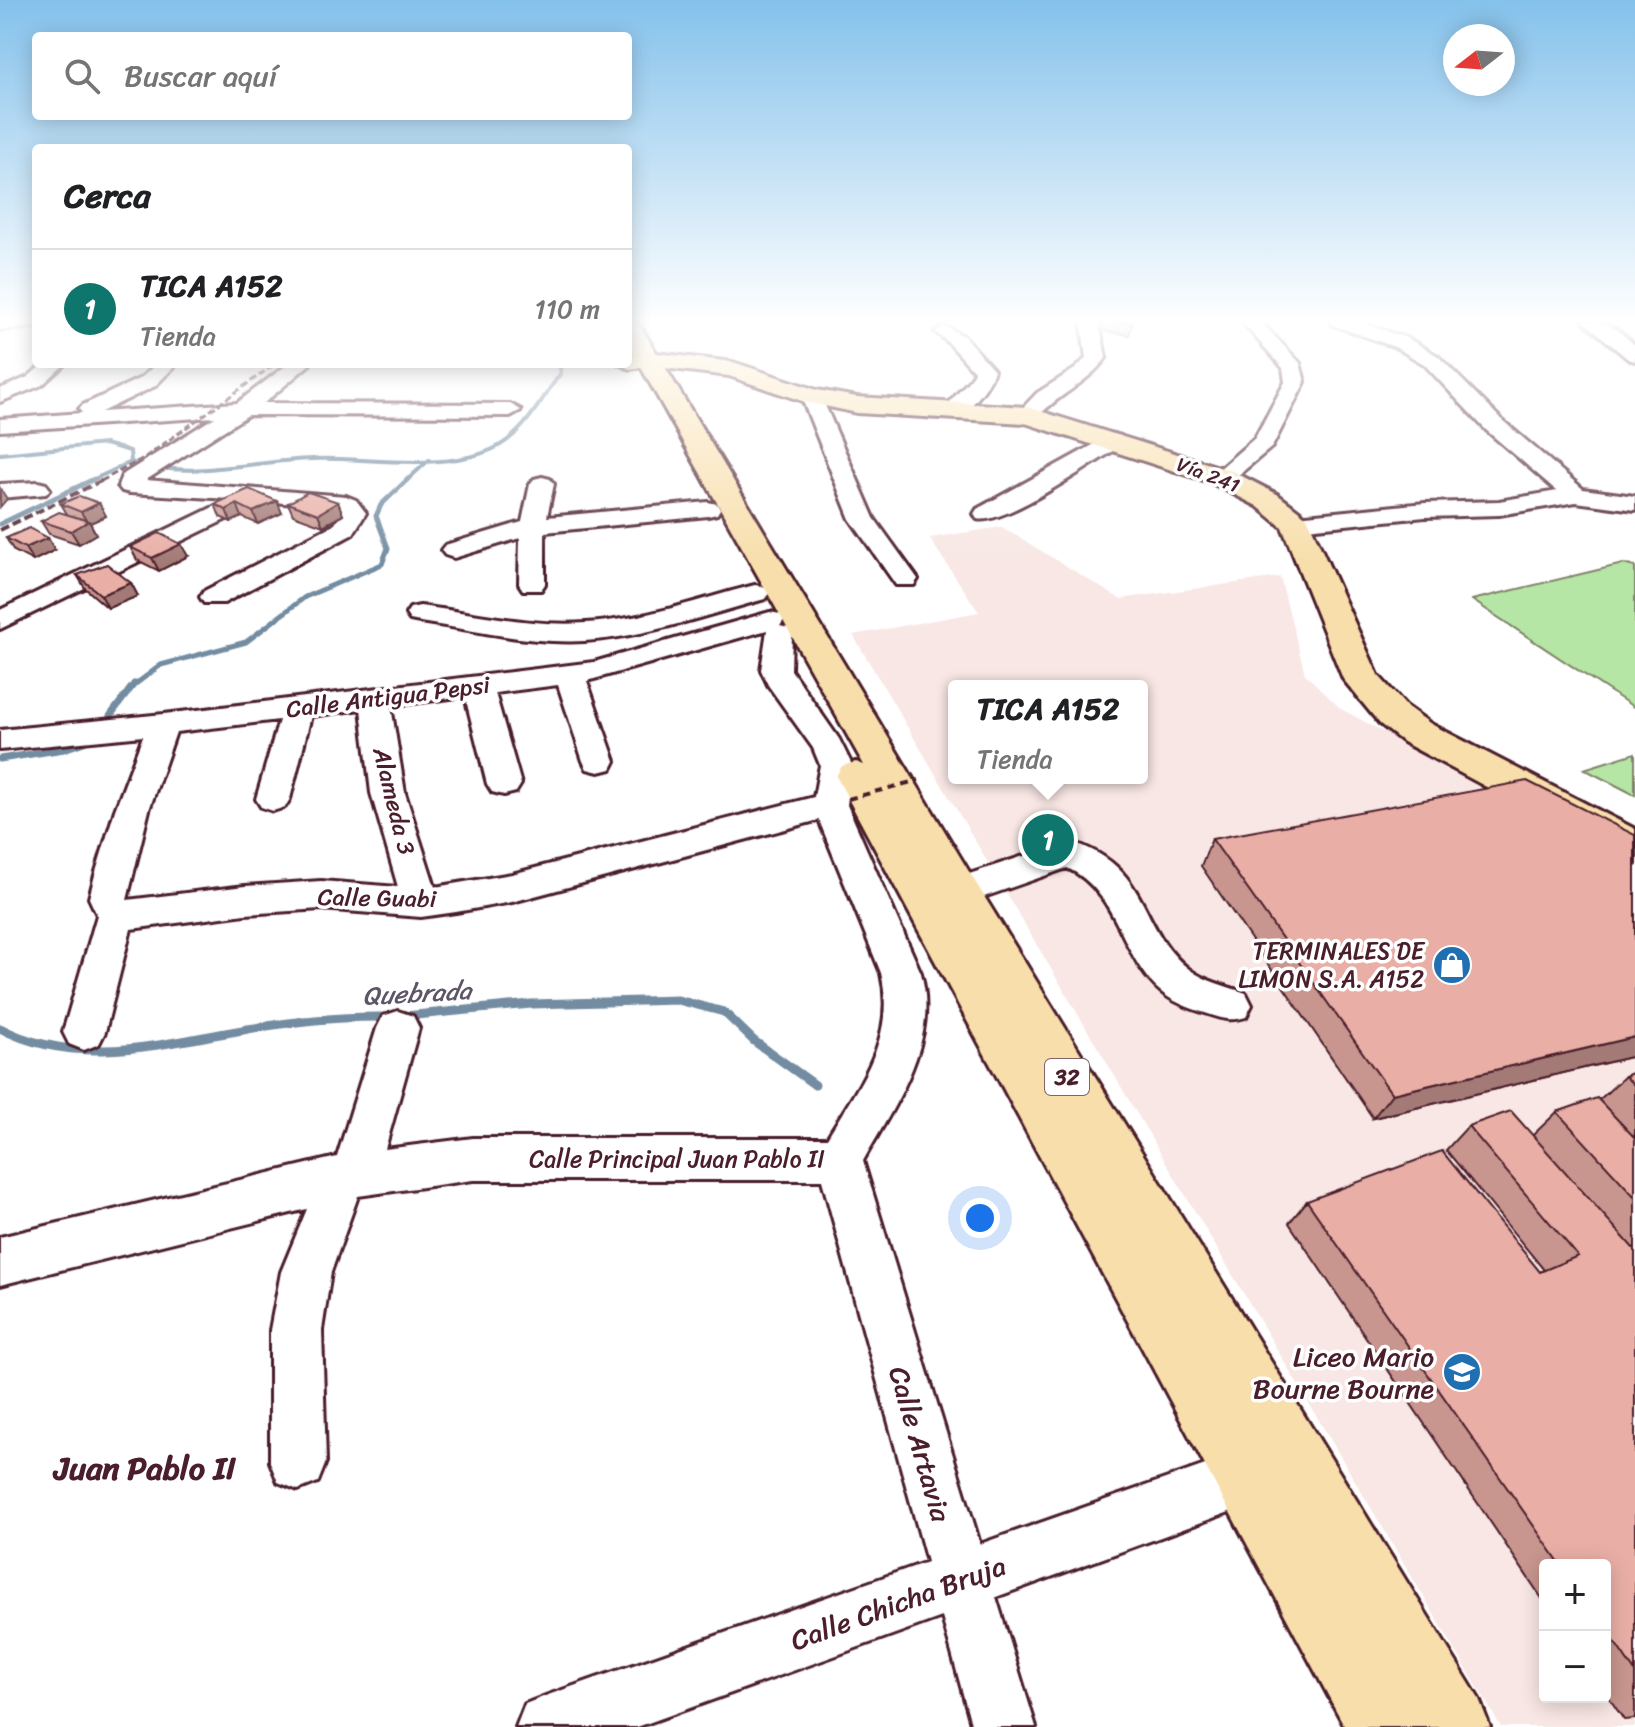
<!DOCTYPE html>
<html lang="es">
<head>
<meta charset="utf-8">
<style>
  :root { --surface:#fff; --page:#f2f2f2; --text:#202124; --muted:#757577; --line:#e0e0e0; --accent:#0f766e }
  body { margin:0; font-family:Sriracha,sans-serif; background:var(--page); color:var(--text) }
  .controls { position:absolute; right:24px; bottom:24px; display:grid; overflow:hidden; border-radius:8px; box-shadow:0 4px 20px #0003 }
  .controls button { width:72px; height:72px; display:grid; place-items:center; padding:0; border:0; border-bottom:2px solid var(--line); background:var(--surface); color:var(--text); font:40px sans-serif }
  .compass { position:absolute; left:1443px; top:24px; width:72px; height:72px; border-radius:50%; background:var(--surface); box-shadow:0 4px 20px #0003; rotate:253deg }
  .you { position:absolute; left:980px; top:1218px; width:28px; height:28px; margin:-20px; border:6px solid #fff; border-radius:50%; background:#1a73e8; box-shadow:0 0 0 12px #1a73e833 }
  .badge { display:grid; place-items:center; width:52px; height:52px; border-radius:50%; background:var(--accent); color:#fff; font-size:26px; font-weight:700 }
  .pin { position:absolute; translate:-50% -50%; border:4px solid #fff; box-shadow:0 2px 8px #0006 }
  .popup { position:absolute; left:948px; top:680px; width:200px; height:104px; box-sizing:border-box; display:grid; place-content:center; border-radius:8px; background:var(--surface); filter:drop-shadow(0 2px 6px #0005); font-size:26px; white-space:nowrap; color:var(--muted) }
  .popup b { font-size:30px; color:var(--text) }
  .popup::after { content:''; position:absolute; left:50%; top:100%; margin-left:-16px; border:16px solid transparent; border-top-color:var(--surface) }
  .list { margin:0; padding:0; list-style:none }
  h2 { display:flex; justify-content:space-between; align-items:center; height:104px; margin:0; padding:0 32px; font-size:34px }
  h2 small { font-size:26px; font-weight:400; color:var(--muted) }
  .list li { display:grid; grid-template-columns:52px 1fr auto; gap:24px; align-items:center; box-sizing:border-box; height:120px; padding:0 32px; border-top:2px solid var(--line) }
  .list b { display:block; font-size:30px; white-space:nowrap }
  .list p { margin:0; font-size:26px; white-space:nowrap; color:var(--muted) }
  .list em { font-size:26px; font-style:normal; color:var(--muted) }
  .icon { flex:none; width:44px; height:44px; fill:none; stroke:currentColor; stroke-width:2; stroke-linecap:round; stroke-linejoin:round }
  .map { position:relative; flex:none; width:1635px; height:1727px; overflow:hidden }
  .search { position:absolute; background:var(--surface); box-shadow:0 4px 20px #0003; left:32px; top:32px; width:600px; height:88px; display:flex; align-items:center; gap:20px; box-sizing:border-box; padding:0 28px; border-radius:8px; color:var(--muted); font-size:30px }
  .panel { position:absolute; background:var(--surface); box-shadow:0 4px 20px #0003; left:32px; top:144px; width:600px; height:224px; border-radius:8px }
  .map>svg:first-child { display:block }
</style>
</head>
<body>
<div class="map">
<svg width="1635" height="1727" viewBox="0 0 1635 1727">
  <rect width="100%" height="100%" fill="#fff"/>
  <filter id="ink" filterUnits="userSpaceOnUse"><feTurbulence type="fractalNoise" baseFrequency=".0125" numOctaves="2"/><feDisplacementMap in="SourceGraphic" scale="16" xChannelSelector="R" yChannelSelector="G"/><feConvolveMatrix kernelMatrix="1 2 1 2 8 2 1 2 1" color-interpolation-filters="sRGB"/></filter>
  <g filter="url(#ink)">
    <path fill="#f8e7e4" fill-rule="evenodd" d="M1002,527L1120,599L1280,577L1305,674L1341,709L1635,868V1727H1501L853,635L979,612L929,538ZM954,686H1142V778H954ZM1545,1565H1605V1697H1545Z"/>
    <path fill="#b5e6a6" stroke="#808268" stroke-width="2" d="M1623,564L1635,567V708L1472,600Z
      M1635,753V795L1584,769Z"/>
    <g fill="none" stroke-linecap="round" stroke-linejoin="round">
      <path stroke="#738ca1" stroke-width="4" d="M0,454L105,444L130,451L131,462C190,480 251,461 312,459C367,457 442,472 493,449C525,434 540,400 561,373L559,364
        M90,481L131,462
        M406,481L429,460"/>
      <path stroke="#738ca1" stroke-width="5" d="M0,524L94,479
        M133,686L161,665L246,642L305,597L382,564L388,548L376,516L381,505L408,479"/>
      <path stroke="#738ca1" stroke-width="7" d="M110,716L134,684
        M0,759L64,749L84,742"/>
      <path stroke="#738ca1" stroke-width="9" d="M405,1016L531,1004L678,1000L724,1012L754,1041L815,1085
        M0,1028C78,1069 165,1043 248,1029C294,1021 341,1016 389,1017"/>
      <defs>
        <path id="minor" d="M0,321H36V327L0,330Z
          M1081,321H1099L1106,358C1087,384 1056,395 1035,420H1019L1016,415L1037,393L1075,369L1086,358Z
          M1241,321H1260L1300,363L1305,382L1272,447L1230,482H1214L1210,477L1255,438L1285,382L1283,368Z
          M1330,321H1357L1409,339L1438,356L1502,420L1583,489L1635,496V510L1576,502L1499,515L1425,517L1296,530L1287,528L1284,523L1287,518L1296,516L1425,503L1499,501L1557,491L1486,430L1424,364L1395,347L1333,325Z
          M1583,321C1610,321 1615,328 1635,345V361L1628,359Z
          M944,326L964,336L994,370C990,386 968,414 952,418L941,412L972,377L974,371L950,344L935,332Z
          M43,364H65L42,385L0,402V389L28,377Z
          M156,364H177L155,386L101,412L237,403L288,364H310L264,403L510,404L521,410L510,416L248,415L146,480L346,496L356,500L366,513L353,534L224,603H204L200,597L204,591L335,524L341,514L333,508L264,501L0,629V610L230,499L130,493L122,491L118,486L122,475L215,417L0,431V419L82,413L79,409L83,405L141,378Z
          M811,390L821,396L874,518L918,579L914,585H896L850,519L801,396Z
          M1113,434L1121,436L1124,441L1121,446C1094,462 1003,526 977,519L974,514L977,509Z
          M542,477L550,479L554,484L547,517L708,502L717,504L720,509L717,514L708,516L545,532V584L541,590H523L519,584L520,538L454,558L445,555L441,550L445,545L522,522L530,484L534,479Z
          M38,482L46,484L50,489L46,494L0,498V484Z
          M755,585L765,587L769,593L765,599C706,615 646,637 585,641C530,644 474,630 420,622L410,620L406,614L410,608L420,606C475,613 531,627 586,623C644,620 699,599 755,585Z
          M770,612L780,614L784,620L780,626L788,628L792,634L791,670L839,739L852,765L847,805L921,973C940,1041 895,1104 863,1161L980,1544L1248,1450L1268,1458L1276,1478L1268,1498L996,1597L1036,1727H972L942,1617L637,1727H516L525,1704L548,1695L927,1562L822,1180H473L358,1196L331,1272L322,1330L326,1462L318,1482L298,1490L278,1482L270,1462V1330L281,1272L307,1209L0,1285V1237L337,1157L377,1028L383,1016L398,1011L413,1016L419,1028L385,1149L473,1138H827C859,1085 897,1038 881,973L819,820L512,902L456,912L421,917L321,909L245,914L131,929L105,1032L99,1044L84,1050L69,1044L63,1032L97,915L89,898L95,875L115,810L143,736L0,750V730L164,714L594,662ZM767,630L761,670L768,685L813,748L820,765L814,797L512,874L435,887L405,793L391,706L465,696L487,784L492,792L504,795L516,792L521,784L495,693L558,685L583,761L587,769L599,772L611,769L615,761L587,681ZM361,709L371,793L398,887L321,881L245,886L127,900L149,810L176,732L279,720L256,799L261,807L273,811L285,807L290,799L311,716Z
          M1069,841C1152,866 1136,927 1189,969C1206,982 1227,986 1246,993L1252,1005L1246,1017C1230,1022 1221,1018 1205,1013C1189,1008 1173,1002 1160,991C1121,957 1118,891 1067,868L958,906L945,902L940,892L945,882Z"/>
        <path id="major" d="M648,352L733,362L817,390L857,397L1027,407L1232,471L1277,494L1307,517L1378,675L1406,706L1431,724L1635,829V864L1620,859L1403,742L1380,724L1343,679L1282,527L1257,506L1212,483L1025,423L857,413L802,401L729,376L648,366L630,369L619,364H628V355Z"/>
        <path id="highway" d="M628,321L639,324L974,880L1479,1699L1490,1727H1345L836,776L842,766L856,762L864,765L628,344Z"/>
      </defs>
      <use href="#minor" stroke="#4a1f2b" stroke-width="6"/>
      <use href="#major" stroke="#4a1f2b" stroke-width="6"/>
      <use href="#highway" stroke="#4a1f2b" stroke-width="6"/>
      <use href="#minor" fill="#fff" fill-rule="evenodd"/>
      <use href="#major" fill="#f8deab" fill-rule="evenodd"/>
      <use href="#highway" fill="#f8deab" fill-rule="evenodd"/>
      <path stroke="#4a1f2b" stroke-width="3" stroke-dasharray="7 3" stroke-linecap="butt" d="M101,481L144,458L275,364"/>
      <path stroke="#4a1f2b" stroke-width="4" stroke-dasharray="9 4" stroke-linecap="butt" d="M0,530L105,479"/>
      <path stroke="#4a1f2b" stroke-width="4" stroke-dasharray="8 6" stroke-linecap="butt" d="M848,799L919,780"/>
    </g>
    <path fill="#c8968f" stroke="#4a1f2b" stroke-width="2" d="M1097,321H1133L1129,335L1100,330L1102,323Z
      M249,489L282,513L258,524L242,517L231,522L220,517L215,504Z
      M338,502L343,515L323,526L293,515L288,503Z
      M99,503L106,516L90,523L96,534L79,544L49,534L41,521L67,514L61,504Z
      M6,538L55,550L33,561L14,551Z
      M130,547L188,556L159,571L137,560Z
      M77,575L131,583L138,596L108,608L85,588Z
      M1635,835V1056L1373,1118L1201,866L1212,839Z
      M1635,1072V1719L1624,1720L1605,1692V1565H1545V1603L1289,1223L1307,1201L1540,1272L1544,1270L1446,1150L1468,1126L1533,1135L1557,1112L1599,1100L1625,1076Z"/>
    <path fill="#a37a74" stroke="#4a1f2b" stroke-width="2" d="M0,488L7,499L0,507Z
      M277,501L282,513L258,524L253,512Z
      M338,502L343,515L323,526L318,514Z
      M99,503L106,516L90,523L96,534L79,544L71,531L87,522L81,512Z
      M237,504L242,517L231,522L226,510Z
      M48,538L55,550L33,561L25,548Z
      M181,544L188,556L159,571L152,558Z
      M131,583L138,596L108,608L101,595Z
      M1635,1037V1056L1373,1118L1392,1094Z"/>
    <path fill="#e9afa6" stroke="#4a1f2b" stroke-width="2" d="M1114,321H1132L1131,324Z
      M249,489L277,501L253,512L237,504L226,510L215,504Z
      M308,492L338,502L318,514L288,503Z
      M79,496L99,503L81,512L61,504Z
      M59,512L89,521L71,531L41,521Z
      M29,528L48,538L25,548L6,538Z
      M159,533L181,544L152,558L130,547Z
      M107,564L131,583L101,595L77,575Z
      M1527,781L1635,835V1037L1392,1094L1212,839Z
      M1635,1072V1086L1625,1076Z
      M1597,1098L1635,1138V1197L1557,1112Z
      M1511,1111L1633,1248L1635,1247V1672L1605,1628V1565H1561L1307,1201L1442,1151L1540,1272L1578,1256L1468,1126Z"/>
  </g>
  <linearGradient id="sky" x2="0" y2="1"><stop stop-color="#84c1eb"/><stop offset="0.57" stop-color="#fff"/><stop offset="1" stop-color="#fff" stop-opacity="0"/></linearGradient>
  <rect width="1635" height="563" fill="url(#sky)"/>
  <defs>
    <symbol id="shop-disc" viewBox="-11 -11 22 22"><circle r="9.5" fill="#1f6fb2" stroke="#fff"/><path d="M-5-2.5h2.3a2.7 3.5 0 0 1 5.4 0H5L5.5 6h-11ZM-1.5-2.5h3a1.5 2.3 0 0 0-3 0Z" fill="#fff"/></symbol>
    <symbol id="school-disc" viewBox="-11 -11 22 22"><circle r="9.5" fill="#1f6fb2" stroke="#fff"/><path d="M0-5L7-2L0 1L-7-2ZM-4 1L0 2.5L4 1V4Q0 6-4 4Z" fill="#fff"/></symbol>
  </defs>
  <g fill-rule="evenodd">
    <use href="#shop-disc" x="1430" y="943" width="44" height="44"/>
    <use href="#school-disc" x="1440" y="1350" width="44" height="44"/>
  </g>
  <g text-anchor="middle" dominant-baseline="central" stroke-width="7" stroke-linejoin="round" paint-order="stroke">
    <g font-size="20" fill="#4a1f2b" stroke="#fff">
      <text transform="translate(1208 475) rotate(21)">Vía 241</text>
    </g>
    <rect fill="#fff" stroke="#80626b" stroke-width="2" x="1045" y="1059" width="44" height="36" rx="6"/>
    <g font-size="22" font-weight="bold" fill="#4a1f2b">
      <text x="1067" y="1077">32</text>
    </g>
    <g font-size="24" fill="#4a1f2b" stroke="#fff">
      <text transform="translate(388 697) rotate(-7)">Calle Antigua Pepsi</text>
      <text transform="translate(394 801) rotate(76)">Alameda 3</text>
      <text transform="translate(377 898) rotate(1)">Calle Guabi</text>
      <text x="677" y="1159">Calle Principal Juan Pablo II</text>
    </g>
    <g font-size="24" fill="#4a1f2b" stroke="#fff" text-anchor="end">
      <text x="1424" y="951">TERMINALES DE<tspan x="1424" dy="28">LIMON S.A. A152</tspan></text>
    </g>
    <g font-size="26" font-style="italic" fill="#5e5566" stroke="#fff">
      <text transform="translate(417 993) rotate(-3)">Quebrada</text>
    </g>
    <g font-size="28" fill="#4a1f2b" stroke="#fff" text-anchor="end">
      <text x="1434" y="1356">Liceo Mario<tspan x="1434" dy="32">Bourne Bourne</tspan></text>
    </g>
    <g font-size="28" fill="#4a1f2b" stroke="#fff">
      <text transform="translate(920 1444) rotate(74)">Calle Artavia</text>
      <text transform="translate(898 1603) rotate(-20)">Calle Chicha Bruja</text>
    </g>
    <g font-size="32" font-weight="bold" fill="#4a1f2b" stroke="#fff">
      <text x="145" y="1468">Juan Pablo II</text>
    </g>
  </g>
</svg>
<div class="controls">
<button>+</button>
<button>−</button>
</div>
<svg class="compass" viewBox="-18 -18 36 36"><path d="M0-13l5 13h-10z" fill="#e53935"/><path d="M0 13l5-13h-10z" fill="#757577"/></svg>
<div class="you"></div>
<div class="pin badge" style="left:1048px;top:840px">1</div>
<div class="popup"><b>TICA A152</b>Tienda</div>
<div class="search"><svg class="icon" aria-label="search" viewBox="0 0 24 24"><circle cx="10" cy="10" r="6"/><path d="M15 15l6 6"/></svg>Buscar aquí</div>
<section class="panel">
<h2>Cerca<small></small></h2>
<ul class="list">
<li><span class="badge">1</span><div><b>TICA A152</b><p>Tienda</p></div><em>110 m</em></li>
</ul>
</section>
</div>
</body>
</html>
